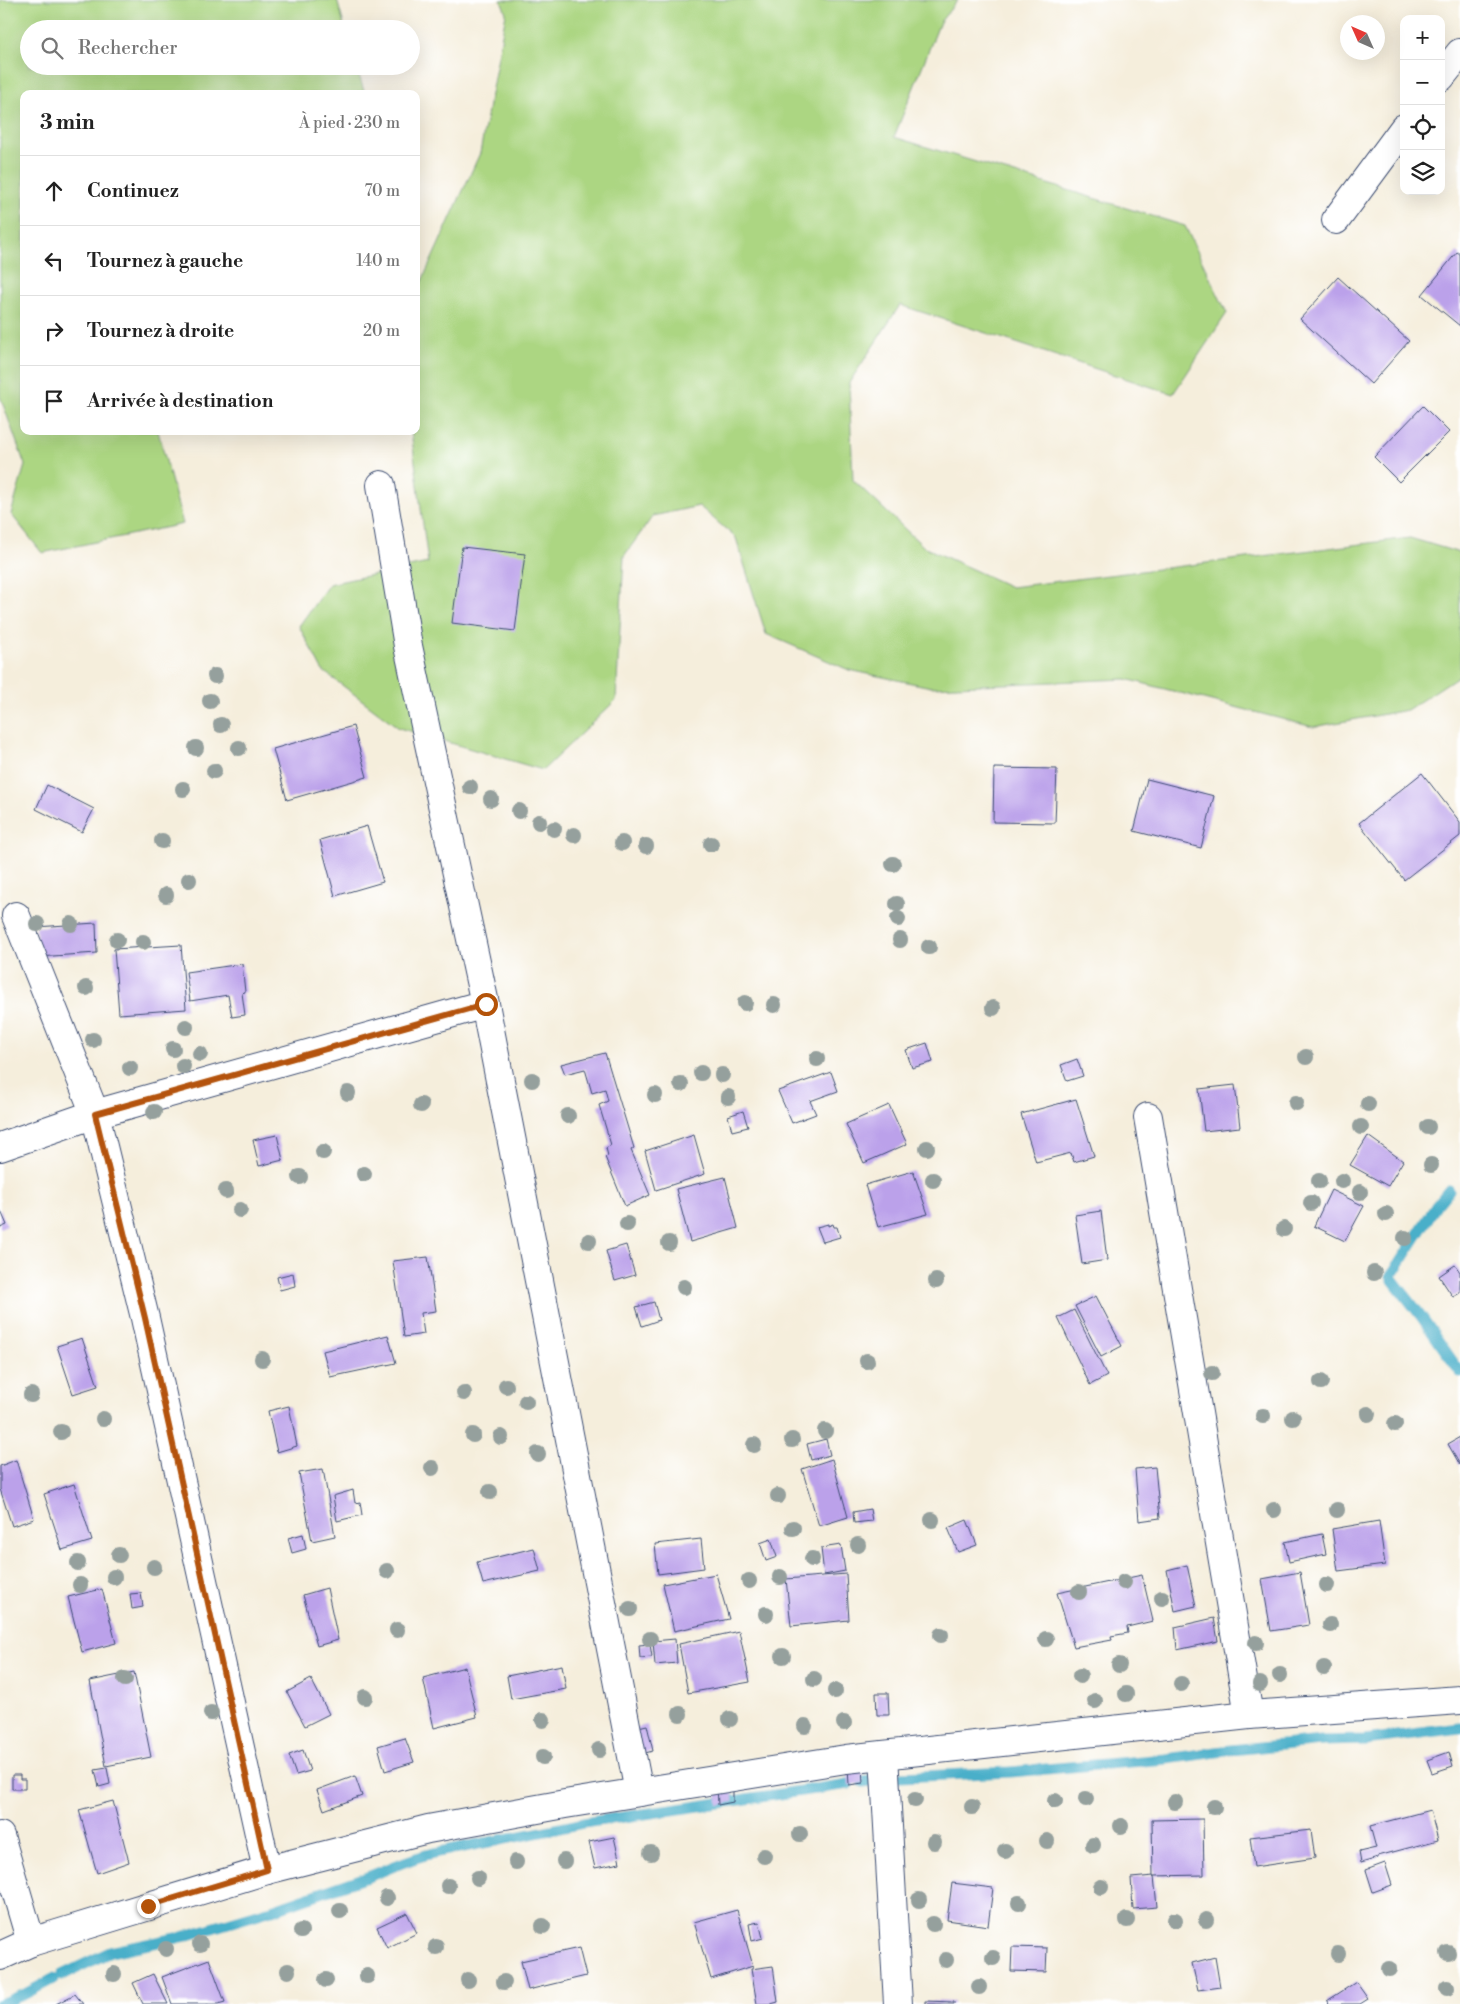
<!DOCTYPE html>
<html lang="fr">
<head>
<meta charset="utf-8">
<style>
  :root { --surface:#fff; --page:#f2f2f2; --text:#222; --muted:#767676; --line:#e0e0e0 }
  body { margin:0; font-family:"Libre Bodoni",serif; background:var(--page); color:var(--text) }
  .controls { position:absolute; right:15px; top:15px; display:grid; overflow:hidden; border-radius:10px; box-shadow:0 5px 20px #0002 }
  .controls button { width:45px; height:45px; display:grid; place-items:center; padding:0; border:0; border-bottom:1px solid var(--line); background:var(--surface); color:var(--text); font:25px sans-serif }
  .compass { position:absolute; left:1340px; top:15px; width:45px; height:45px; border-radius:50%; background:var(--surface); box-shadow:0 5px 20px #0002; rotate:315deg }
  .stop { position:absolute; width:15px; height:15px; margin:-11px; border:4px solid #b45309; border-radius:50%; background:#fff }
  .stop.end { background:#b45309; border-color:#fff; box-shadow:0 1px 5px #0008 }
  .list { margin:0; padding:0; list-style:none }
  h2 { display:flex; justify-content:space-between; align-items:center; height:65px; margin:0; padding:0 20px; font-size:21px }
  h2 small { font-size:16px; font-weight:400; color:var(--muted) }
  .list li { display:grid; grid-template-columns:32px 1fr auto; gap:15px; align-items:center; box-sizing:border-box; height:70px; padding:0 20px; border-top:1px solid var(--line) }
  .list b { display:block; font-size:19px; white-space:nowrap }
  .list em { font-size:16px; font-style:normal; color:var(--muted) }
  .icon { flex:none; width:28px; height:28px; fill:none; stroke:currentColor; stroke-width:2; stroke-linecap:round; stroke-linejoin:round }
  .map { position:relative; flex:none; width:1460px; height:2004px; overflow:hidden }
  .search { position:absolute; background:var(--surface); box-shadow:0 5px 20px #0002; left:20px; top:20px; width:400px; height:55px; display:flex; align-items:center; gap:12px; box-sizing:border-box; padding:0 18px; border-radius:28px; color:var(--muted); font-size:19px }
  .panel { position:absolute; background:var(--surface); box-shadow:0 5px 20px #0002; left:20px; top:90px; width:400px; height:345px; border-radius:10px }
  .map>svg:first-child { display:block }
</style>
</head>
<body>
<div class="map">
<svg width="1460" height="2004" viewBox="0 0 1460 2004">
  <rect width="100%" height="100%" fill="#fff"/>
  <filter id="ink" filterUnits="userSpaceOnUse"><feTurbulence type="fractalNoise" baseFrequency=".02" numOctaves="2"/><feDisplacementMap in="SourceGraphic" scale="10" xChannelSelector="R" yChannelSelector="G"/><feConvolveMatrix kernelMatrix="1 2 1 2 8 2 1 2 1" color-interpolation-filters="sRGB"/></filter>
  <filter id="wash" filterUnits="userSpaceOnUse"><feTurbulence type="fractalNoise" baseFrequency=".0096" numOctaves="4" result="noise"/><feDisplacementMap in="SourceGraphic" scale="20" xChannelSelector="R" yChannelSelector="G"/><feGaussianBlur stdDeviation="1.12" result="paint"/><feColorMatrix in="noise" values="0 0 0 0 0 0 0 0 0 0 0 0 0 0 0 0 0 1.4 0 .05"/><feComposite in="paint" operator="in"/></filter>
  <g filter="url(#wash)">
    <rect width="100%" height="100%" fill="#f5eedc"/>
    <path fill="#acd682" stroke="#648270" d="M0,0H337L345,29H29V66H356L365,94H24V431H158L183,524L42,553L11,514L25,465L0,396Z
      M501,0H958L940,22L894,137L1185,226L1227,313L1173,394L900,305L849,383L853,480L924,547L1011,587L1410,538L1460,553V675L1407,710L1313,727L1126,679L931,687L849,670L766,634L736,538L699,506L653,516L624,556L616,700L543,770L399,728L322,670L299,626L329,584L428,563L411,431H416V294L480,153L506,13Z"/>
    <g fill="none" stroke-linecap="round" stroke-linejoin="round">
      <path stroke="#4aafc9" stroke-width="11" d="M1449,1190L1436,1206L1391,1276L1393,1280L1421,1316L1460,1372
        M863,1782L900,1777L1010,1772L1166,1759L1231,1750L1322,1741L1365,1740L1460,1728
        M365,1878C386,1870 408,1859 430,1854C480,1843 532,1835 583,1823L849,1784
        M272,1910L361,1879
        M182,1937L268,1911
        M62,1975L110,1952L177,1938
        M0,2004L25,1994L53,1979"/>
    </g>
    <g id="blocks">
      <path fill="#bba1ea" d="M1457,252L1460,254V326L1422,295Z
        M1338,277L1409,341L1371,384L1300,319Z
        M1423,406L1449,432L1399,482L1374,457Z
        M462,547L525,554L515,631L452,623Z
        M353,726L367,777L287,800L273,749Z
        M994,768L1057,769L1055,823L993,822Z
        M1422,773L1460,822V836L1404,880L1359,823Z
        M1147,779L1214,796L1201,848L1134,831Z
        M47,785L94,809L82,832L36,809Z
        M367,826L383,882L335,896L320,840Z
        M96,923L97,953L38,957L36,927Z
        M181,945L186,1009L119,1014L114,949Z
        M242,964L245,992L242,993L245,1015L232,1017L228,995L190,1001L186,972Z
        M927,1043L933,1062L912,1068L906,1050Z
        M605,1053L634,1148L631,1150L650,1195L625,1206L605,1157L608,1156L606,1148L611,1145L599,1105L608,1101L605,1089L592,1093L585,1069L565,1074L561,1064Z
        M1077,1059L1083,1076L1067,1081L1061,1065Z
        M831,1072L838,1091L810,1101L816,1114L792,1123L778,1091Z
        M1235,1085L1240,1127L1204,1131L1199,1089Z
        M1076,1099L1094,1156L1074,1162L1071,1153L1036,1162L1021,1114Z
        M889,1105L907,1144L864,1163L846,1124Z
        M743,1111L748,1127L732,1131L728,1116Z
        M277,1135L283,1160L259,1166L253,1140Z
        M694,1135L705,1174L656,1190L645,1151Z
        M1368,1136L1403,1161L1388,1186L1350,1165Z
        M913,1171L928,1214L878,1227L865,1185Z
        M725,1177L738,1228L690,1242L676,1189Z
        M1331,1190L1364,1206L1345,1241L1314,1226Z
        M0,1209L7,1225L0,1228Z
        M1101,1211L1107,1260L1082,1264L1075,1215Z
        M828,1224V1226L833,1224L834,1227H837L840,1237L823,1242L817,1227Z
        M626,1245L635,1275L615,1281L606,1251Z
        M428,1257L436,1311L421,1313L424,1334L404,1337L393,1261Z
        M1455,1265L1460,1272V1293L1453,1297L1439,1276Z
        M293,1273L295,1286L280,1290L277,1277Z
        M1096,1296L1122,1346L1101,1357L1075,1306Z
        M654,1302L659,1320L642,1326L636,1307Z
        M1074,1310L1107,1376L1090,1385L1058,1318Z
        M388,1335L396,1363L330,1377L323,1351Z
        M82,1338L98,1386L73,1394L57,1346Z
        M289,1406L297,1446L277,1452L268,1411Z
        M1460,1437V1465L1448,1444Z
        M826,1439L830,1455L811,1460L807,1444Z
        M832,1459L848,1517L819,1526L802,1469Z
        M16,1460L34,1519L12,1526L0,1489V1466Z
        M1155,1467L1160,1518L1139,1521L1135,1469Z
        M323,1469L335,1536L312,1541L299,1473Z
        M74,1484L92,1541L62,1550L44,1494Z
        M353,1490L355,1503L360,1502L362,1515L337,1521L333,1496Z
        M870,1509L872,1521L854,1523L853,1512Z
        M967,1520L977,1545L958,1552L948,1528Z
        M1379,1521L1385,1565L1338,1571L1332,1529Z
        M303,1534L306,1549L292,1553L288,1538Z
        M1322,1534L1326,1554L1289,1562L1285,1542Z
        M701,1539L704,1568L658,1574L655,1544Z
        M771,1539L777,1557L766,1561L760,1543Z
        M841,1545L845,1571L824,1575L821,1548Z
        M534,1548L540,1571L483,1584L477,1562Z
        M1187,1565L1196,1606L1175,1611L1167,1570Z
        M1300,1572L1309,1625L1271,1631L1262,1579Z
        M716,1574L729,1619L674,1631L663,1584Z
        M846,1574L849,1620L791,1626L786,1579Z
        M1142,1575L1153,1621L1127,1627L1128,1633L1111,1636L1112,1640L1074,1647L1057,1593Z
        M327,1588L338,1640L317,1646L303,1595Z
        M102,1589L116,1643L82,1652L68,1597Z
        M141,1593L143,1607L132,1609L130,1594Z
        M1214,1618L1218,1641L1177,1650L1175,1627Z
        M739,1631L750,1682L688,1693L679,1644Z
        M675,1639L677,1663L655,1665L653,1641Z
        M650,1644L652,1657L640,1658L639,1645Z
        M562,1665L566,1689L511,1699L507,1676Z
        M465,1667L477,1717L434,1728L423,1678Z
        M134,1672L151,1757L106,1766L90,1681Z
        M311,1679L329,1714L305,1726L287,1692Z
        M876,1693H888L889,1715H877Z
        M647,1725L653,1751L641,1754L634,1728Z
        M405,1738L414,1762L385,1771L378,1746Z
        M303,1750L310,1771L296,1775L289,1755Z
        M1449,1752L1453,1766L1432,1773L1427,1760Z
        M862,1766L863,1783L849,1785L848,1767Z
        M107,1768L110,1784L99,1787L95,1770Z
        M12,1775H20V1779H25V1789H12Z
        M355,1776L362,1796L324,1810L317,1790Z
        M733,1782V1802L718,1805L717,1784Z
        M113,1801L129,1862L97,1873L79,1810Z
        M1430,1810L1438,1840L1378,1856V1858L1361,1863L1359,1852L1376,1848L1370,1826Z
        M1203,1819L1204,1875L1153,1876L1152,1820Z
        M1311,1830L1315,1858L1254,1867L1250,1837Z
        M614,1837L620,1863L595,1868L589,1842Z
        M1385,1863L1392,1885L1373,1892L1366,1870Z
        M1154,1876L1157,1907L1133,1909L1131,1878Z
        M952,1883L993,1888L988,1926L947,1920Z
        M737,1910L753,1966L711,1979L694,1922Z
        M407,1913L417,1933L387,1948L377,1927Z
        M759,1922L763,1938L752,1941L749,1924Z
        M1012,1947L1047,1948L1046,1972L1011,1971Z
        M579,1948L586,1976L528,1990L521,1961Z
        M1215,1957L1220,1987L1198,1990L1192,1963Z
        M209,1959L225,2002L218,2004H172L162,1977Z
        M773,1966L778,2002L771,2004H757L751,1969Z
        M153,1974L168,2004H143L133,1983Z
        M1356,1982L1368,1999L1360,2004H1328L1327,2001Z
        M75,1994L83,2004H56Z
        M925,2001L954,2002V2004H925Z"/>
    </g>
  </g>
  <g filter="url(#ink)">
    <use href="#blocks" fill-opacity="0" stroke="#3c4c71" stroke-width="1"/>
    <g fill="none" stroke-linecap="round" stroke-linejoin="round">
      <defs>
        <path id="minor" d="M1441,77L1460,53
          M1336,220L1404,128
          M381,485L408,646L485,1004L639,1792
          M16,916L95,1114L145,1318L267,1870
          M1148,1117L1249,1715
          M0,1147L95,1114L485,1004
          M884,1755L898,2004
          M0,1836L31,1942"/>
        <path id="secondary" d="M0,1956L31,1942L267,1870L428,1829L565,1804L846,1759L1249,1715L1460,1700"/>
      </defs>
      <use href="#minor" stroke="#3c4c71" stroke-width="30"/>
      <use href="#secondary" stroke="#3c4c71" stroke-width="30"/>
      <use href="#minor" stroke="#fff" stroke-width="28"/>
      <use href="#secondary" stroke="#fff" stroke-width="28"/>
    </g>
    <g fill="#95a09d">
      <circle cx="215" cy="676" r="8"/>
      <circle cx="210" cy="701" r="8"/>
      <circle cx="221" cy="725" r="8"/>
      <circle cx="196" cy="748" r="8"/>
      <circle cx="239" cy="748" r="8"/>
      <circle cx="214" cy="771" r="8"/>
      <circle cx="470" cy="787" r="8"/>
      <circle cx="183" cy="789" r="8"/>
      <circle cx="491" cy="799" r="8"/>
      <circle cx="519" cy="811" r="8"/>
      <circle cx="539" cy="822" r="8"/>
      <circle cx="554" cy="829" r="8"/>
      <circle cx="574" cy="835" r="8"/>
      <circle cx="162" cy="841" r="8"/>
      <circle cx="622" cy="843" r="8"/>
      <circle cx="711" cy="844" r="8"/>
      <circle cx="646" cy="846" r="8"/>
      <circle cx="893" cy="864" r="8"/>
      <circle cx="189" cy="880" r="8"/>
      <circle cx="166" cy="895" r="8"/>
      <circle cx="897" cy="904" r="8"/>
      <circle cx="898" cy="919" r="8"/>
      <circle cx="37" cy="924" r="8"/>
      <circle cx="71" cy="924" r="8"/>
      <circle cx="117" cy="940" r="8"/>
      <circle cx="900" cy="940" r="8"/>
      <circle cx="143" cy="942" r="8"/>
      <circle cx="929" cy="947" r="8"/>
      <circle cx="86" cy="988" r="8"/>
      <circle cx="745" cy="1003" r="8"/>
      <circle cx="774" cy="1005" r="8"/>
      <circle cx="993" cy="1008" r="8"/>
      <circle cx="186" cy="1027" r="8"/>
      <circle cx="93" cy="1040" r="8"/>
      <circle cx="173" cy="1049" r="8"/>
      <circle cx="200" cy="1054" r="8"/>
      <circle cx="1306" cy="1057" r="8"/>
      <circle cx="817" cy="1059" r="8"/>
      <circle cx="183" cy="1066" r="8"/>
      <circle cx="130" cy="1068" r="8"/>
      <circle cx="701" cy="1073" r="8"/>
      <circle cx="722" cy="1075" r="8"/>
      <circle cx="532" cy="1080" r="8"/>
      <circle cx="681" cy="1084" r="8"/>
      <circle cx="348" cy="1093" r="8"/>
      <circle cx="655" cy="1095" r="8"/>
      <circle cx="728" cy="1097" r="8"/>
      <circle cx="1296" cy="1103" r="8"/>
      <circle cx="1368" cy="1104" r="8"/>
      <circle cx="421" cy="1105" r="8"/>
      <circle cx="154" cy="1112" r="8"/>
      <circle cx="568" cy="1116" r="8"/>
      <circle cx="1361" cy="1127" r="8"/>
      <circle cx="1428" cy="1127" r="8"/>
      <circle cx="927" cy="1148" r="8"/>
      <circle cx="323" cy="1152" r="8"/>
      <circle cx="1431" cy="1165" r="8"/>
      <circle cx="364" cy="1174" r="8"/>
      <circle cx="300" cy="1177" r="8"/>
      <circle cx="933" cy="1180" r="8"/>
      <circle cx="1319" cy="1181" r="8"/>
      <circle cx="1342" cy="1181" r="8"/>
      <circle cx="226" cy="1191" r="8"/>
      <circle cx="1360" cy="1192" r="8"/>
      <circle cx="1311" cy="1203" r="8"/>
      <circle cx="240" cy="1210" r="8"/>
      <circle cx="1386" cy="1214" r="8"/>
      <circle cx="627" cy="1224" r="8"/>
      <circle cx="1284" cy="1229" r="8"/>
      <circle cx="1405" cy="1238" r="8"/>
      <circle cx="589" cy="1241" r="8"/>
      <circle cx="669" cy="1243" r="8"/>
      <circle cx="1374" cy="1273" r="8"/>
      <circle cx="936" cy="1281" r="8"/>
      <circle cx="684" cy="1287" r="8"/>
      <circle cx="262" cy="1359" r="8"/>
      <circle cx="867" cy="1361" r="8"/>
      <circle cx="1212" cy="1373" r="8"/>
      <circle cx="1321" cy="1382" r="8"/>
      <circle cx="506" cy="1386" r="8"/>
      <circle cx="464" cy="1393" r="8"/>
      <circle cx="31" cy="1395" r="8"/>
      <circle cx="526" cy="1402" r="8"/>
      <circle cx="1368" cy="1414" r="8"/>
      <circle cx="1263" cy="1416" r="8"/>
      <circle cx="1293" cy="1418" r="8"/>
      <circle cx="103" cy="1419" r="8"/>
      <circle cx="1395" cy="1424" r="8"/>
      <circle cx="825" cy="1431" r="8"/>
      <circle cx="61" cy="1432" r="8"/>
      <circle cx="473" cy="1435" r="8"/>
      <circle cx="501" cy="1437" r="8"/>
      <circle cx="792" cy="1440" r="8"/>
      <circle cx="754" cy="1445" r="8"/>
      <circle cx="538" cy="1454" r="8"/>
      <circle cx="432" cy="1468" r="8"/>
      <circle cx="490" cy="1492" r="8"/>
      <circle cx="778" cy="1496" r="8"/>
      <circle cx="1274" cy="1510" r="8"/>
      <circle cx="1337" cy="1510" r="8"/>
      <circle cx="932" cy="1520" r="8"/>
      <circle cx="793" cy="1528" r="8"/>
      <circle cx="858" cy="1545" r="8"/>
      <circle cx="119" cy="1555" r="8"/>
      <circle cx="812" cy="1559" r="8"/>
      <circle cx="78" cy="1563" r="8"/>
      <circle cx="154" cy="1567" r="8"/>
      <circle cx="387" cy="1571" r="8"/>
      <circle cx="114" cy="1577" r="8"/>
      <circle cx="780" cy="1577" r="8"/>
      <circle cx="749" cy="1581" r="8"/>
      <circle cx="1124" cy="1582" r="8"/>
      <circle cx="80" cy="1585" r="8"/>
      <circle cx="1327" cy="1585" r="8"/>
      <circle cx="1079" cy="1592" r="8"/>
      <circle cx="1162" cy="1598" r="8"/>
      <circle cx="630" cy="1609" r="8"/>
      <circle cx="766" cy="1614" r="8"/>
      <circle cx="1330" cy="1625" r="8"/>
      <circle cx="397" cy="1630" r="8"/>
      <circle cx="941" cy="1635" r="8"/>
      <circle cx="650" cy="1639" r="8"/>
      <circle cx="1046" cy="1639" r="8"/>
      <circle cx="1256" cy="1643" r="8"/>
      <circle cx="783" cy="1656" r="8"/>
      <circle cx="1119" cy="1665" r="8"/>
      <circle cx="1324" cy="1668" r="8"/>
      <circle cx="1280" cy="1675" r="8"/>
      <circle cx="1080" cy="1676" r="8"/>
      <circle cx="125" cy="1679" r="8"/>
      <circle cx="814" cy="1679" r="8"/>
      <circle cx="1181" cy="1684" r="8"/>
      <circle cx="1260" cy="1684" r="8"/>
      <circle cx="835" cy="1691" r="8"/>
      <circle cx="1126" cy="1694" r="8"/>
      <circle cx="365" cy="1697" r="8"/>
      <circle cx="1095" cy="1701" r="8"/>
      <circle cx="211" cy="1713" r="8"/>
      <circle cx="680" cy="1714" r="8"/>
      <circle cx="730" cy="1719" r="8"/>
      <circle cx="543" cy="1720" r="8"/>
      <circle cx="844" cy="1723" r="8"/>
      <circle cx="805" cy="1726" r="8"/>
      <circle cx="599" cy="1750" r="8"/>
      <circle cx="543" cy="1757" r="8"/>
      <circle cx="1086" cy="1799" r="8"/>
      <circle cx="915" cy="1800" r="8"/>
      <circle cx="1055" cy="1801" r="8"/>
      <circle cx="1175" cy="1802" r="8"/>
      <circle cx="972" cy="1807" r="8"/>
      <circle cx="1214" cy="1807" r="8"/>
      <circle cx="1121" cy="1826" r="8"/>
      <circle cx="800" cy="1834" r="8"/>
      <circle cx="1047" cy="1841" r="8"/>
      <circle cx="934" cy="1842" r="8"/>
      <circle cx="1093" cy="1845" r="8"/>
      <circle cx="1005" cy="1851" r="8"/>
      <circle cx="651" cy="1853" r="8"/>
      <circle cx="764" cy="1856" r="8"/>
      <circle cx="564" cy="1861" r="8"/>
      <circle cx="516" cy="1862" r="8"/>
      <circle cx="478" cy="1878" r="8"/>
      <circle cx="448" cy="1886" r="8"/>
      <circle cx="1101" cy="1887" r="8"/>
      <circle cx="387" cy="1898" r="8"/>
      <circle cx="919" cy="1900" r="8"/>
      <circle cx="1019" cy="1903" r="8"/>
      <circle cx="340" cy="1911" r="8"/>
      <circle cx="1127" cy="1920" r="8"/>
      <circle cx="1175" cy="1920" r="8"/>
      <circle cx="1206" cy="1920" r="8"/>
      <circle cx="933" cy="1924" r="8"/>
      <circle cx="543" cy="1926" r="8"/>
      <circle cx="301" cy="1931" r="8"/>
      <circle cx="200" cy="1944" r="8"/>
      <circle cx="436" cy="1947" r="8"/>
      <circle cx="166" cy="1949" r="8"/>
      <circle cx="1448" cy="1953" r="8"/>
      <circle cx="1338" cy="1954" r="8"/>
      <circle cx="993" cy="1958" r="8"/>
      <circle cx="946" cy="1960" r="8"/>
      <circle cx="1389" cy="1969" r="8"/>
      <circle cx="288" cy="1971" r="8"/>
      <circle cx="114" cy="1974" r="8"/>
      <circle cx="367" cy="1976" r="8"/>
      <circle cx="326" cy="1980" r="8"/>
      <circle cx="468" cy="1980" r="8"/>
      <circle cx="504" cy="1982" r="8"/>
      <circle cx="979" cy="1987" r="8"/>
      <circle cx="1447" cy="1988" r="8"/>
    </g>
  </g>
  <g fill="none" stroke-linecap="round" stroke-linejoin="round" filter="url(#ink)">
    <path stroke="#b45309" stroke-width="6" d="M148,1906L267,1870L145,1318L95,1114L486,1004"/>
  </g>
</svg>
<div class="controls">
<button>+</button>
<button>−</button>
<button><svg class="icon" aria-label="locate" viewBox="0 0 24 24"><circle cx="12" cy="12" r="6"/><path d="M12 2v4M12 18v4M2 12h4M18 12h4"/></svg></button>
<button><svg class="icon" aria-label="layers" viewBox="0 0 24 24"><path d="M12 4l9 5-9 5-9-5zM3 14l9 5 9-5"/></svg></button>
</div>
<svg class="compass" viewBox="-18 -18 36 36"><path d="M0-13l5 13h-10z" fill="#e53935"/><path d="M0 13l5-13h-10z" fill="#767676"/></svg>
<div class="stop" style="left:486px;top:1004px"></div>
<div class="stop end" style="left:148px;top:1906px"></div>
<div class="search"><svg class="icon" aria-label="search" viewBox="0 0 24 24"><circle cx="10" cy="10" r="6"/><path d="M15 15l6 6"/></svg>Rechercher</div>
<section class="panel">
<h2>3 min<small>À pied · 230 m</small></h2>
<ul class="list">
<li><svg class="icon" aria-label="ahead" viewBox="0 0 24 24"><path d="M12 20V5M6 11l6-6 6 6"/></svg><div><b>Continuez</b></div><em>70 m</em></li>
<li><svg class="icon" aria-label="left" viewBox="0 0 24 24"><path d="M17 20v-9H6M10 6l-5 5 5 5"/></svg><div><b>Tournez à gauche</b></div><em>140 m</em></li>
<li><svg class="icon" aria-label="right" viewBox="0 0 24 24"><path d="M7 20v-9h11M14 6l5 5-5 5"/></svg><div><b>Tournez à droite</b></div><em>20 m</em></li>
<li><svg class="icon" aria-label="arrive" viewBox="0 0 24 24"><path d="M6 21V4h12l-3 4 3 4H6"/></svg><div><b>Arrivée à destination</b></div></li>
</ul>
</section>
</div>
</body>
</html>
